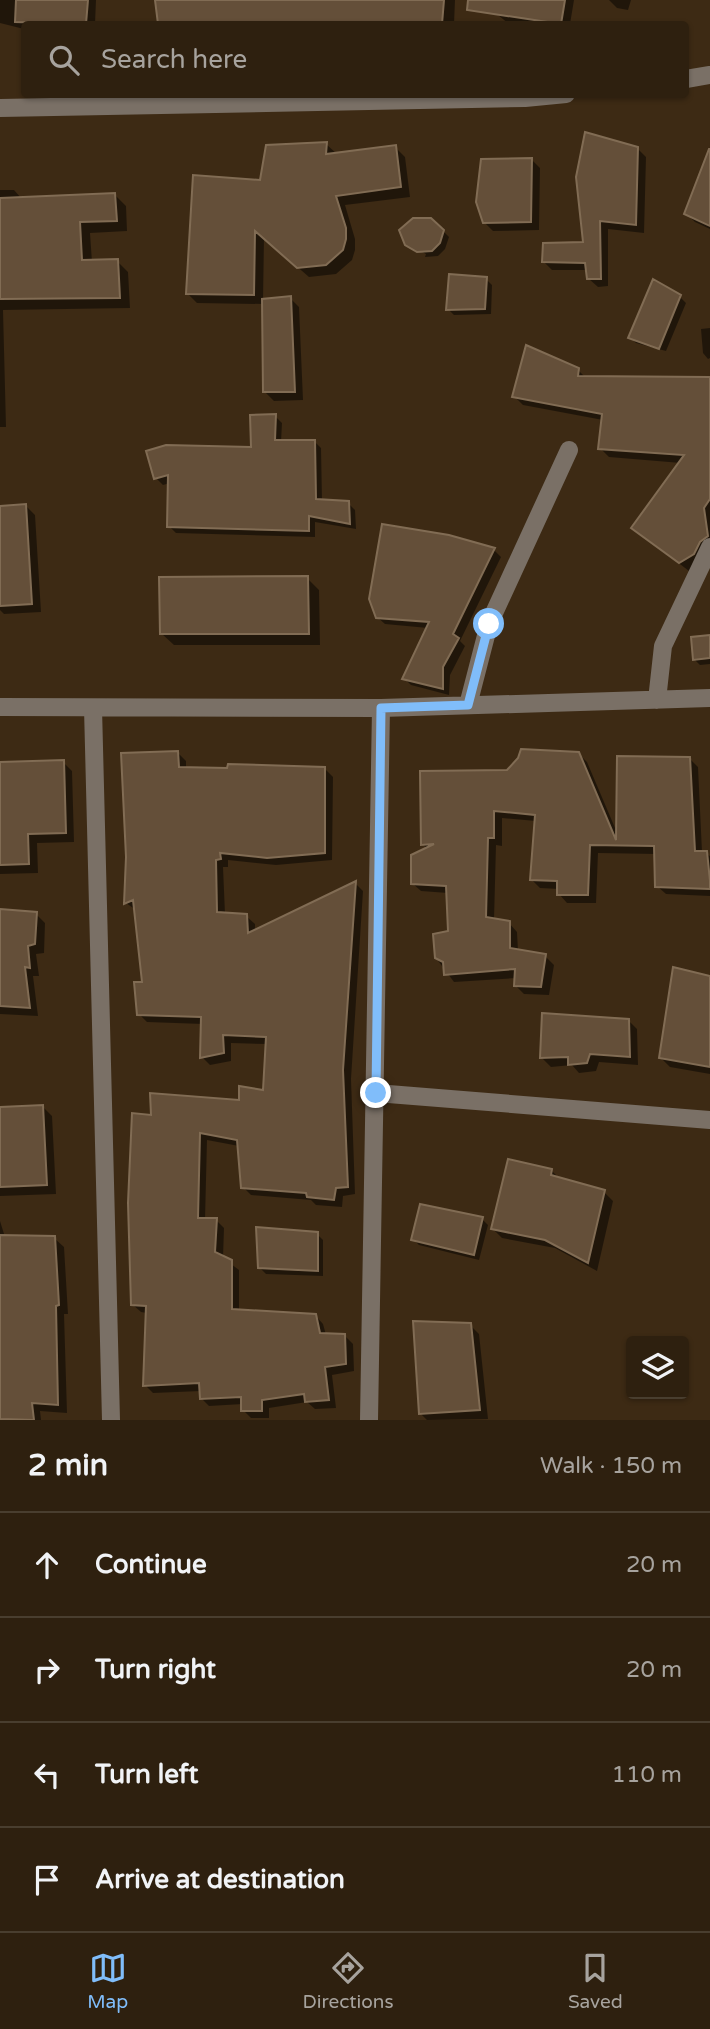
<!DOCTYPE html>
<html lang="en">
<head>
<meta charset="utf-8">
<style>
  :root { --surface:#2e200f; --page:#362818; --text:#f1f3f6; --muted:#a7a39e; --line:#493e2f; --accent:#80bdfa }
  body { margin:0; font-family:"Varela Round",sans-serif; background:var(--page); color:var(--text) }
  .controls { position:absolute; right:21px; bottom:21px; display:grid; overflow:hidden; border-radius:7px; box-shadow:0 2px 5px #0004 }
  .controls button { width:63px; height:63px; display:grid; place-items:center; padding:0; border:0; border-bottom:2px solid var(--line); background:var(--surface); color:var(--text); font:35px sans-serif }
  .stop { position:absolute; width:21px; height:21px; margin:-16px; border:5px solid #80bdfa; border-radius:50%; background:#fff }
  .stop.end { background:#80bdfa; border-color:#fff; box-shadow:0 2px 7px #0008 }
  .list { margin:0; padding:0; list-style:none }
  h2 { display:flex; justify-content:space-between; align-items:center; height:91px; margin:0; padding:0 28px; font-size:30px }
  h2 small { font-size:23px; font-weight:400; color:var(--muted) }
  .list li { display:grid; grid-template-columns:46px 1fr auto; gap:21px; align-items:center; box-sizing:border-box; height:105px; padding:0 28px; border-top:2px solid var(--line) }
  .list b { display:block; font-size:26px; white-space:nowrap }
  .list em { font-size:23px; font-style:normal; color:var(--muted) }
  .icon { flex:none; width:38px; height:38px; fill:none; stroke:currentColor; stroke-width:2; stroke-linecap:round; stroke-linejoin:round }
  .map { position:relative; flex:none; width:710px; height:1420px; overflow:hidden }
  .search { position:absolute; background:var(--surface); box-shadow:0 2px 5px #0004; left:21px; right:21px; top:21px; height:77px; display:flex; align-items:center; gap:18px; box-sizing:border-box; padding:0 24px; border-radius:7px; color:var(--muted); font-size:26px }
  .sheet { height:511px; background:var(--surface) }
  nav { display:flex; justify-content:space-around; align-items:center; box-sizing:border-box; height:98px; border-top:2px solid var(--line); background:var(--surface); font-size:19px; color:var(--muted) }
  nav a { display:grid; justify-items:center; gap:4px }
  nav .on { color:var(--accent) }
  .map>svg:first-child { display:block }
</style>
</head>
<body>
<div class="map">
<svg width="710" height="1420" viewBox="0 0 710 1420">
  <rect width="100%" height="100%" fill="#3d2a14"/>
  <path fill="#0007" d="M0,0H96L95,24H24V29L0,23Z
    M157,0H455L454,24H159Z
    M501,0H574L570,24H509L498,15Z
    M609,0H631L628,10L617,8Z
    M326,144L337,154L395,147L405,157L410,197L345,205L355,239V250L352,260L336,274L309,277L264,238L263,301L290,298L299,307L303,400L274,401L265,392L264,304L197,303L187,293L261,182Z
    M637,148L646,157L644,233L608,229V286L598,287L589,279L588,270H552L543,261L585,243Z
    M710,150V229L695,222L686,213Z
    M531,159L540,168L539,230L493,231L484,222Z
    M0,190H14L22,199L115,195L126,206L127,231L90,233L92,262L117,261L128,272L130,308L3,310L6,427H0Z
    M431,219L449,237L445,249L438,256L425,257L426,254L409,245Z
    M486,279L492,285L491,314L454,315L448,309Z
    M680,297L686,303L666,351L636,343L630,337Z
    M710,328V358L708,359L703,353L701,329Z
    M578,370L586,378L710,379V550L703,563L689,571L633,528L681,463L609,457L600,448L603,420L523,405L514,396Z
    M275,416L282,423L281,442L314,441L321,448L322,501L348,503L355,510L356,529L315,522V537L176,533L169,526L170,483L163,485L156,478L253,448Z
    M26,506L35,515L41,612L4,614L0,610V508Z
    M449,537L494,550L501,557L460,641L465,646L450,675L449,695L411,685L404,678L428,628L385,624L377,617Z
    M307,578L319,590L320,645H174L162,634Z
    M710,637V664L700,665L694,659Z
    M178,753L186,761V769H325L333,777L332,860L276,865L228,860V867H223L225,914L246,916L255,924V932L356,884L363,891L351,1079L355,1194L343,1196L342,1207L316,1205L311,1200L251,1195L243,1187L239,1146L207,1140L205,1220H216L224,1228L223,1258L239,1270V1311L315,1315L323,1324L326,1335L345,1336L353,1344L354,1371L332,1375L336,1408L315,1409L307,1402L269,1408V1418H251L243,1410V1404L209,1406L201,1398V1391L153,1393L145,1385L147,1313L141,1312L132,1304L153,1116L241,1102L265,1092L267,1044L231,1043V1061L210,1065L202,1057L203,1024L147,1022L139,1014L144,984L136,910L126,903L128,857Z
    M578,753L587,762L618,835L689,758L698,767L702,852L710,856V896L666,894L657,886L656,854L598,853L596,903H567L559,894V889L540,888L531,879L536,821L502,818V846L496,845L494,920L509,923L517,932L518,951L545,956L554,965L549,995L524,994L515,985L516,978L454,982L436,958L450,932L448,893L421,891L412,883L427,849L423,844L508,772Z
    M0,762H63L72,771L74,842L37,843L38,873L0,874Z
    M0,911L36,914L45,923L44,953L36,954L39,976H33L38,1016L0,1014Z
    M710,978V1074L670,1067L661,1058Z
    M628,1020L637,1029L638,1065L599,1062L596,1071L579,1073L572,1065L551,1067L542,1058Z
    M43,1107L52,1116L56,1194L0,1196V1109Z
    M551,1170L561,1180L604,1192L613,1201L597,1271L555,1248L502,1238L493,1229Z
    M482,1219L488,1225L479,1260L419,1245L413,1239Z
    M0,1221L5,1237L54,1238L64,1247L68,1314H64L67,1413L40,1411L41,1420H0Z
    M317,1234L323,1240V1276L266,1274L260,1268Z
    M470,1325L479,1334L488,1419L427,1420L421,1414Z"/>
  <path fill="#644f39" stroke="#816c54" stroke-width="2" d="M16,0H88L86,24L15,22Z
    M155,0H444L442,24H158Z
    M468,0H565L561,24L467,10Z
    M585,132L638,147L636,225L600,221L601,279H587L585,263L542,262L543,243L583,242L576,177Z
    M327,142L326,154L396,145L401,187L336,196L346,228V239L343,250L326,265L297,268L255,231L254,295L186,294L193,175L260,180L266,145Z
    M709,149H710V226L684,214Z
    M532,158L531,222L483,223L476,202L481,159Z
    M115,193L117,221L80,222L82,260L118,259L120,298L0,299V198Z
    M413,218H431L444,230L440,243L432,251L417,252L405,245L399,230Z
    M449,274L487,277L485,309L446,310Z
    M653,279L681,295L659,349L628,338Z
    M291,296L295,392H263L262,299Z
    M526,345L579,368L578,376L710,377V499L704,508L708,536L700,542L694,554L679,563L631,528L684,455L598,449L602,414L512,397Z
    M276,414L275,440H315L316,499L349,501L350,524L309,516V531L167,527L168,475L154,479L146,451L166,445L251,447L250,415Z
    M26,504L32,604L0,606V506Z
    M382,524L449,535L495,548L453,634L459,638L443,667V689L402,679L429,622L376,618L369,599Z
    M308,576L309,634H160L159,577Z
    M710,635V658L693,660L691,637Z
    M521,749L579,752L616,840L617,756L690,757L695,851H707L710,881V889L655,887L654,846L590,845L588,895H557V881L530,880L535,815L494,811V838H488L486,917L510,921V948L546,954L541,987L514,986L515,969L444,975L443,962L435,958L433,934L448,931L446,886L411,884V855L434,844L421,845L420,771L507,770L518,758Z
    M178,751L179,767L227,768L228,764L325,767V853L267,858L220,853L221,859L216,860L217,912L247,914L248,933L356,881L343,1070L348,1187L336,1188L334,1200L307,1197L306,1193L241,1188L237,1140L200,1133L198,1218H217L215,1252L232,1260V1309L316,1314L320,1333L345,1334L346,1364L325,1367L329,1400L305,1402L304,1394L262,1400V1411H241V1397L200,1399L199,1383L143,1386L146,1306L131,1305L128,1203L132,1113L151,1115L150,1093L239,1100V1086L263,1090L266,1037L223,1035L224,1053L200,1058L201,1017L137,1015L134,982H142L133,900L124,904L126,857L121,753Z
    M64,760L66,833L28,834L29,864L0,865V762Z
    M0,909L37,912L35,944L28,946L30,968L25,967L30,1008L0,1006Z
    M673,967L710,976V1067L659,1058Z
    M542,1013L629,1019L630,1057L590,1054L587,1063L568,1065V1057L540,1058Z
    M43,1105L47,1185L0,1187V1107Z
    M508,1159L552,1169L551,1175L605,1190L588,1263L545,1240L491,1229Z
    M420,1204L483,1217L474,1255L411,1240Z
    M256,1227L318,1232V1271L258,1268Z
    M0,1235L55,1236L59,1305L56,1306L58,1405L32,1403L34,1420L0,1419Z
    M413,1321L471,1323L480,1410L419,1414Z"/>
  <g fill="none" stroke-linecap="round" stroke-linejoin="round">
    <path stroke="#7a7066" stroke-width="18" d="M686,79L710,75
      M0,108L525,98L566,94
      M657,700L663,646L710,547
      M468,705L489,624L569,450
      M0,707L381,708L710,698
      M93,708L111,1420
      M376,1093L710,1120
      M369,1420L381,708"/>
  </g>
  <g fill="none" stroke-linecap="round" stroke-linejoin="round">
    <path stroke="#80bdfa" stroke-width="9" d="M376,1093L381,708L468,705L489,624"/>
  </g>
</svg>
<div class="controls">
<button><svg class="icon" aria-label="layers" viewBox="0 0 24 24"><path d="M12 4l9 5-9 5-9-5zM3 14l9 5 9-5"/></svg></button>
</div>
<div class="stop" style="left:489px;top:624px"></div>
<div class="stop end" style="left:376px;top:1093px"></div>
<div class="search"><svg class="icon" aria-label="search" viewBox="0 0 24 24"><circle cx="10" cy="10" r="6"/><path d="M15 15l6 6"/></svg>Search here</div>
</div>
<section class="sheet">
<h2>2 min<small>Walk · 150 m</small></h2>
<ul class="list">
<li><svg class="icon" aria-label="ahead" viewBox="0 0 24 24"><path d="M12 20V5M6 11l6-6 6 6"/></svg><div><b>Continue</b></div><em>20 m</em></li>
<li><svg class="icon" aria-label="right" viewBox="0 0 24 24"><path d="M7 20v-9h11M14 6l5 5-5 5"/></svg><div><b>Turn right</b></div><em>20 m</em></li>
<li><svg class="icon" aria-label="left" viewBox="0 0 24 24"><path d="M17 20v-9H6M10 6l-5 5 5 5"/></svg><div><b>Turn left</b></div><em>110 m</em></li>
<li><svg class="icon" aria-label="arrive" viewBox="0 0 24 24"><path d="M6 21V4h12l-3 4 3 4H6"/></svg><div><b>Arrive at destination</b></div></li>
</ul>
</section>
<nav>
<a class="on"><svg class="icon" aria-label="map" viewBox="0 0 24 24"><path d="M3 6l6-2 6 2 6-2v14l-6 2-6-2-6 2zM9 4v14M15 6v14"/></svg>Map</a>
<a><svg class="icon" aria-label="directions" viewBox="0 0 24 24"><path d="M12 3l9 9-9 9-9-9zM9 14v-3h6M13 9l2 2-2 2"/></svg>Directions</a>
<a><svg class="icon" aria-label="saved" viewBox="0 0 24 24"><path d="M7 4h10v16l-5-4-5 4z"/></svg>Saved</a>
</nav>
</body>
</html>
